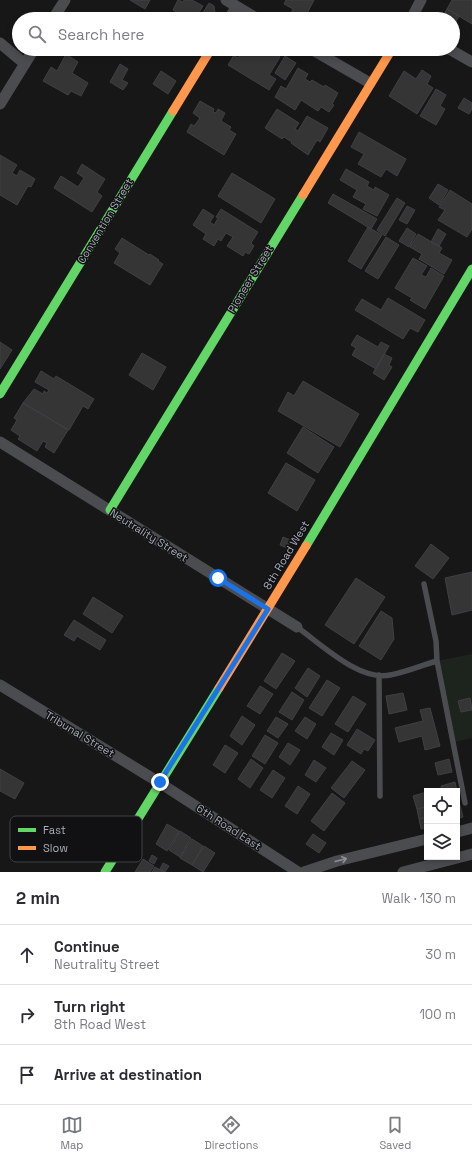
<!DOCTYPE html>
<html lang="en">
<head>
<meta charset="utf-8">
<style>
  :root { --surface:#fff; --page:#f7f7f7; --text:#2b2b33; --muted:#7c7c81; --line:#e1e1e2; --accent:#757880 }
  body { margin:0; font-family:"Space Grotesk",sans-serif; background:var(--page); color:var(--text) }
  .controls { position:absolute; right:12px; bottom:12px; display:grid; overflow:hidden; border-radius:0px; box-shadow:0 2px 6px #0003 }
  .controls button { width:36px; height:36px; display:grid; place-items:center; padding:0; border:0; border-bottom:1px solid var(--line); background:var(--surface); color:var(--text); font:20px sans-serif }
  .stop { position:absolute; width:12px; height:12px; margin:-9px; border:3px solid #1a73e8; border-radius:50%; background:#fff }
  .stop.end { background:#1a73e8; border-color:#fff; box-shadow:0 1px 4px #0008 }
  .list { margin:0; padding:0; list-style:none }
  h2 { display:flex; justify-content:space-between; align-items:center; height:52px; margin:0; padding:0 16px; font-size:17px }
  h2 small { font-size:13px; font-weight:400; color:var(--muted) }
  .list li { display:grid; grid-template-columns:26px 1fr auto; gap:12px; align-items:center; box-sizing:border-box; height:60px; padding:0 16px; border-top:1px solid var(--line) }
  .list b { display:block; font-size:15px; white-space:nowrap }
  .list p { margin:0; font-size:13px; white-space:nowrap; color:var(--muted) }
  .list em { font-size:13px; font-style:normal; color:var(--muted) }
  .icon { flex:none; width:22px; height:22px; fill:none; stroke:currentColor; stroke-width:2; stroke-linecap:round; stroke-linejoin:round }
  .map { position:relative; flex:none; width:472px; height:872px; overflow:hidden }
  .search { position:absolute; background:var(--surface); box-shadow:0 2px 6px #0003; left:12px; right:12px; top:12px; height:44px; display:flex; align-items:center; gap:10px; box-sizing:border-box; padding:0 14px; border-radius:22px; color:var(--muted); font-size:15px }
  .sheet { height:232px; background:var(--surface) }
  nav { display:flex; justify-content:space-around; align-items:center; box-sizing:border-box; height:56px; border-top:1px solid var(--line); background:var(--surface); font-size:11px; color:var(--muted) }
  nav a { display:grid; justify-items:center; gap:2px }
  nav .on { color:var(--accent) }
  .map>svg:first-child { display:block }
</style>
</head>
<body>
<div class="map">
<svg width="472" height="872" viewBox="0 0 472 872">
  <rect width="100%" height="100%" fill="#171717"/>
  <path fill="#1d241e" d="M472,654V738L454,742L437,661Z"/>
  <path fill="#353536" stroke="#3f4043" d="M130,0H150L145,9Z
    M178,0L183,2L184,0H192L203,6L195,19H189L173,10Z
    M286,0H314L304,19L291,13L293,9L284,4Z
    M452,0H472V24L447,9Z
    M209,3L214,6L216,19H199Z
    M447,9L459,16L453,27V19H441Z
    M244,49H265L280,57L269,75L276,79L269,90L228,65L234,55L238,58Z
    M66,54L78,62L72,73L88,83L81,96L71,91L68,95L43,81L51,67L57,71Z
    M285,56L296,63L285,80L275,73Z
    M120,64L128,69L122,80L128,83L123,90L110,82Z
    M298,68L308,74L305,79L310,82L312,80L324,87L325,85L338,93L332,104L334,105L329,112L321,107L318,111L301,100L295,110L275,97L281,86L286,89Z
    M422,70L431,76L427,84L433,88L417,114L389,96L404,71L416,79Z
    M161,71L176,81L168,94L153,84Z
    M436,89L446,95L440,106L445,109L436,125L420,116Z
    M464,98L472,103V109L469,114L458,108Z
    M200,101L214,109L213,112L216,113L218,109L225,113L221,121L231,127L229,130L236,134L224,155L187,132L191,124L194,126L200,118L193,113Z
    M277,109L299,123L295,129L298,131L307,116L328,128L320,142L317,140L308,155L291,143L292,142L284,137L282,139L265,128Z
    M359,132L406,159L397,176L386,169L381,177L358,164L364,154L351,147Z
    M0,155L17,165L12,173L17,176L20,170L35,179L31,187L28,186L17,205L0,195Z
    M82,164L105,179L97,192L102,196L92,212L54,188L61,176L78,187L84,178L77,173Z
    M346,169L369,182L367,186L374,190L375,187L389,195L377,216L363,209L366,204L353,197L357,190L340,180Z
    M232,173L275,199L261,223L218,196Z
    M438,184L448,190L439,205L429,198Z
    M450,190L472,204V229L467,237L438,220L445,210L439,207Z
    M333,194L377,219L371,229L328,203Z
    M397,198L405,203L385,236L377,230Z
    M407,206L415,210L407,224L399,220Z
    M203,209L214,216L210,222L214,225L218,218L216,217L221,209L258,232L251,243L254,246L249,254L245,252L243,256L227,246L233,237L226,233L221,241L218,239L214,246L203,239L206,234L193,225Z
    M368,227L382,235L361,269L348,261Z
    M407,228L416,234L409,247L399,241Z
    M438,229L446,234L439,246L431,242Z
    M418,234L442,248L439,253L452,260L444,274L419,259L422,254L410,247Z
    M386,237L399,245L378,279L365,271Z
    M122,238L149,255L150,254L159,260L158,261L163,264L150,285L114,263L120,253L115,249Z
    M413,258L427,266L421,275L426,277L431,268L444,276L425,309L410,300L412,298L395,288Z
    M388,298L425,320L418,332L410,328L403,339L355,310L362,299L381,310Z
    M357,335L378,347L381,342L389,346L376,369L352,355L356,348L351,345Z
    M0,342L12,350L0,369Z
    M142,353L166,367L153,390L129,375Z
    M384,354L392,358L389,365L392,367L384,380L373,373Z
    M41,371L54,379L56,376L94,399L88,409L83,406L69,430L23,403L34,389L43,394L44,391L47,393L49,390L35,382Z
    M303,381L359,414L340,447L278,411L288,392L294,396Z
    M23,403L68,430L54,453L45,447L47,443L43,441L37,451L18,439L20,436L11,430L17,420L14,418Z
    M303,427L334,447L318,473L287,453Z
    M286,463L315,480L297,511L268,493Z
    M283,537L290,540L287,548L280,545Z
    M431,544L449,558L433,579L415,566Z
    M472,572V610L452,615L445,578Z
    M356,578L385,597L354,644L325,625Z
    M93,597L123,616L112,633L83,614Z
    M381,611L392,618L394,639L381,660L359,646Z
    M74,620L106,640L100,650L77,636L74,641L64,635Z
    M282,653L295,661L276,689L264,681Z
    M308,668L320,676L307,697L295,688Z
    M327,680L340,688L322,716L309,708Z
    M260,686L273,694L260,714L247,706Z
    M292,692L304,700L292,720L279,712Z
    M403,693L407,710L389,714L386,696Z
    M353,696L366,704L348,732L335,724Z
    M470,698L472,710L461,712L458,701Z
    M430,708L440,746L425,750L422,736L399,742L395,728L423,721L420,710Z
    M242,716L255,725L242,745L230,736Z
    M276,717L288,724L278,738L267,731Z
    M305,717L316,724L307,739L295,731Z
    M357,729L375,740L368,751L364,749L361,754L347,745Z
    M331,733L343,740L334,755L322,747Z
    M265,735L278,743L265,764L252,756Z
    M288,743L300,750L290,765L279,757Z
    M225,745L238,753L225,773L213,765Z
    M251,759L263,768L250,788L238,779Z
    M449,759L452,772L438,775L435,763Z
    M314,760L326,768L316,782L305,775Z
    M352,761L365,770L344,798L331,788Z
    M0,769L24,783L15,799L0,791Z
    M273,770L285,778L272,798L260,790Z
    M455,782L457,791H442L441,786Z
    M298,786L310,794L297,814L285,806Z
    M427,792V806L417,809L413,796Z
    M332,793L345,803L324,831L311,821Z
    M460,805L463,817L457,819V806Z
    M425,807L427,817L419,819L417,809Z
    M427,817V828L421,829L419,819Z
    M167,824L179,831L167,851L156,844Z
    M180,831L191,838L180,857L169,850Z
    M313,834L326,843L319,853L306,844Z
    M192,839L203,846L192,865L180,858Z
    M204,846L215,853L203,872L192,865Z
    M152,855L157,858L154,864L149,861Z
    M143,859L154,866L150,872H135Z
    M163,863L169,866L165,872L160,869Z
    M155,867L164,872H152Z"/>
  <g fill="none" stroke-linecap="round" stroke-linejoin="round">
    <path stroke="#4b4c50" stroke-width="5.5" d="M424,584L436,641L437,661L465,803
      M297,627C322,645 359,681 390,675C406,672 422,665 437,661
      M379,675L380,796"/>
    <path stroke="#4b4c50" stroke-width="11" d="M226,0L258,19
      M53,19L65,0
      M229,19L236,7
      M411,19L421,0
      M0,43L25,64
      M311,49L370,83
      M449,49L472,62
      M0,104L34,49
      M0,442L297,627
      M0,685L160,783L298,872
      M457,832L472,828
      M304,872L337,861L427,839
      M403,872L472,854"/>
    <path stroke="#63d668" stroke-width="9" d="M0,394L173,111
      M110,510L303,195
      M306,546L472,269
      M105,872L219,688"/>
    <path stroke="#ff974d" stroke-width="9" d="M173,111L211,49
      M303,195L392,49
      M219,688L306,546"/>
  </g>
  <defs><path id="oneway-shaft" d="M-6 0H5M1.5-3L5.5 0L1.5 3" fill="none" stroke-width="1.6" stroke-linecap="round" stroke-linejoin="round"/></defs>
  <use stroke="#8c9099" href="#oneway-shaft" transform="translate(341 860) rotate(-15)"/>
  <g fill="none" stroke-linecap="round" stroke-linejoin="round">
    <path stroke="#1a73e8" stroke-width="5" d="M160,782L268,609L218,578"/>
  </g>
  <g text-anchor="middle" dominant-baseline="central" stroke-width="3" stroke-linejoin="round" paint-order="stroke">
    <g font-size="11" fill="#a8adb8" stroke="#111113">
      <text transform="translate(105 221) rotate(-59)">Convention Street</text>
      <text transform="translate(250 279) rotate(-59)">Pioneer Street</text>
      <text transform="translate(149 535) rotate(32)">Neutrality Street</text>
      <text transform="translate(286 555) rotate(-59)">8th Road West</text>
      <text transform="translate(80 734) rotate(31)">Tribunal Street</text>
      <text transform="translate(229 827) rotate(33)">6th Road East</text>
    </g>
  </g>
  <rect x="10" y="816" width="132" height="46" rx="6" fill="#111113" stroke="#3e4045" stroke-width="1"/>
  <rect x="18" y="828" width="18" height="4" fill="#63d668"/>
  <rect x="18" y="846" width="18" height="4" fill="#ff974d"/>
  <g font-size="11" fill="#a8adb8">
    <text x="43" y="834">Fast</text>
    <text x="43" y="852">Slow</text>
  </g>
</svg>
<div class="controls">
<button><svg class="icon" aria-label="locate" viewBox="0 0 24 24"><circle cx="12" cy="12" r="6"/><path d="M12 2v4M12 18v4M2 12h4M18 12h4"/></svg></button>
<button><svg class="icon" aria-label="layers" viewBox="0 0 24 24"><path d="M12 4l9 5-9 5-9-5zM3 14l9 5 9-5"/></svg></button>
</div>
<div class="stop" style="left:218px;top:578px"></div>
<div class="stop end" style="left:160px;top:782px"></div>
<div class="search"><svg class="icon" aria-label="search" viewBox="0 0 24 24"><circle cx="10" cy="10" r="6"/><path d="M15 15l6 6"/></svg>Search here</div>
</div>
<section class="sheet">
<h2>2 min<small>Walk · 130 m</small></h2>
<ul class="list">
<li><svg class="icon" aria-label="ahead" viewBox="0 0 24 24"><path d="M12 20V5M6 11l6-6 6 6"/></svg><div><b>Continue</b><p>Neutrality Street</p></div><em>30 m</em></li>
<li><svg class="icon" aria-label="right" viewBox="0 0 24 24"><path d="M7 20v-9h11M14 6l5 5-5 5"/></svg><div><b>Turn right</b><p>8th Road West</p></div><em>100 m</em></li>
<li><svg class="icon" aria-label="arrive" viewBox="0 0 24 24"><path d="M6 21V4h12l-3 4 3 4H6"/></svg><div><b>Arrive at destination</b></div></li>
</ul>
</section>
<nav>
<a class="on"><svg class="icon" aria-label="map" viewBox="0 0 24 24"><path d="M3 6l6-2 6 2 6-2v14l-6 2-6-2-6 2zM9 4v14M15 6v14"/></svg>Map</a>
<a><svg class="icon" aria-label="directions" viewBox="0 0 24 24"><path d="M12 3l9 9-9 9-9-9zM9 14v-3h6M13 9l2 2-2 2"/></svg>Directions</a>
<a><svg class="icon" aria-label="saved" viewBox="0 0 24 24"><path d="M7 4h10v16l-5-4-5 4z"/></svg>Saved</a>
</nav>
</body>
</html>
